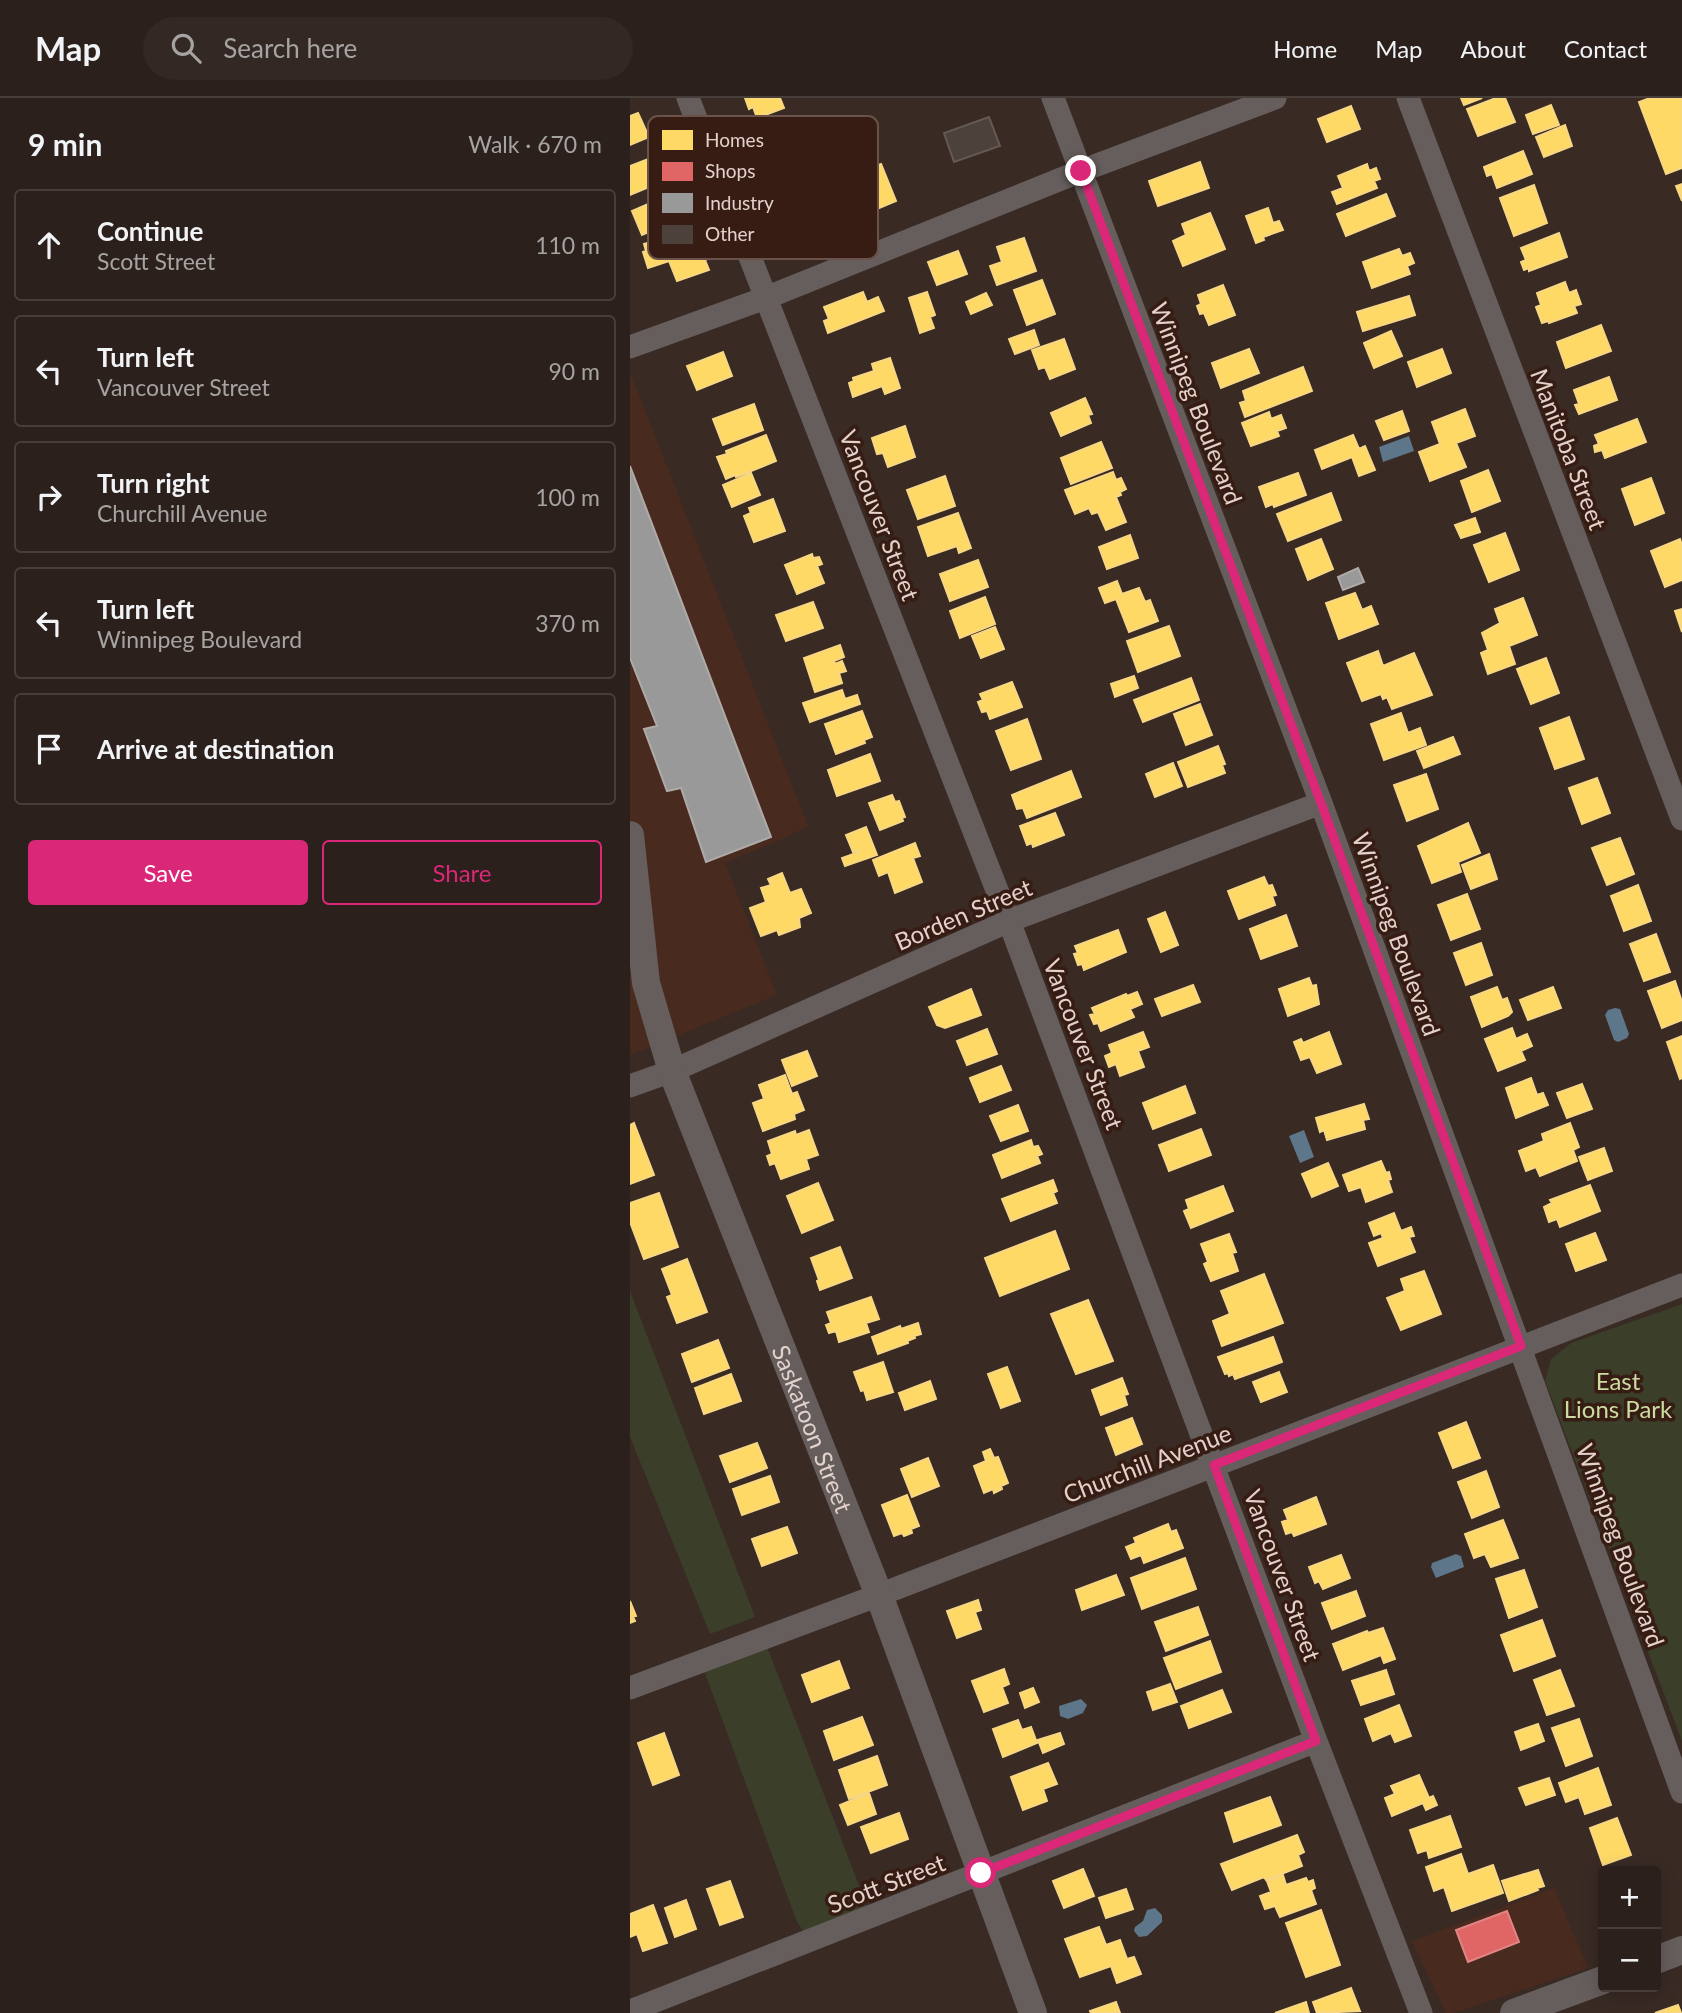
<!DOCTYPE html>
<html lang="en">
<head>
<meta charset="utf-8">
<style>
  :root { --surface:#2b201b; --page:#332824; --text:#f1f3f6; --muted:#a6a3a3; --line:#473e3a; --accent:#db2777 }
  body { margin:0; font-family:Lato,sans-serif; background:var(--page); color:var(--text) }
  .controls { position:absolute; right:21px; bottom:21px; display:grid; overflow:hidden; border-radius:7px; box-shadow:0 4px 18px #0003 }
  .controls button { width:63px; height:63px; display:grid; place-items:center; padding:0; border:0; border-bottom:2px solid var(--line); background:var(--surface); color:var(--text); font:35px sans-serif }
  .stop { position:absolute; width:21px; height:21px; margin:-16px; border:5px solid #db2777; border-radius:50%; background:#fff }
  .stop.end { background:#db2777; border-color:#fff; box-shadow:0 2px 7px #0008 }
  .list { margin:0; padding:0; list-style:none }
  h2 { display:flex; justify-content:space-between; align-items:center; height:91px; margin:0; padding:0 28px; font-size:30px }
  h2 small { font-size:23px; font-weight:400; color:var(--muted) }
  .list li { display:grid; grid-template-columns:46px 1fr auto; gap:21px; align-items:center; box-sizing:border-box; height:112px; margin:0 14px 14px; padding:0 14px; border:2px solid var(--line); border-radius:7px }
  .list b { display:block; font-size:26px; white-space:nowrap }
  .list p { margin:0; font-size:23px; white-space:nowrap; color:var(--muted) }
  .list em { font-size:23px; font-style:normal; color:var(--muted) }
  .actions { display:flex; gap:14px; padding:21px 28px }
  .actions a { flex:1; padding:16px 0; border:2px solid var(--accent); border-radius:7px; text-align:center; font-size:24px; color:var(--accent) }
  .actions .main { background:var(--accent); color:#fff }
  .icon { flex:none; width:38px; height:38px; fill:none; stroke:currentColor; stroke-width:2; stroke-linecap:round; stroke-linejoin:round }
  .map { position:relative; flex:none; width:1052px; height:1915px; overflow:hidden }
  header { display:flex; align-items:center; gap:42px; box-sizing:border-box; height:98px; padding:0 35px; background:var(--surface); border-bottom:2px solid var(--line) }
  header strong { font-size:33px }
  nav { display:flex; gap:38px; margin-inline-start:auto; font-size:24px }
  .search { width:490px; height:63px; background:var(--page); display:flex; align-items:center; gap:18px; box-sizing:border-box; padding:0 24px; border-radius:38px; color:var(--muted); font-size:26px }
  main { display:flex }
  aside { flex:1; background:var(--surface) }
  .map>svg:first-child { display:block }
</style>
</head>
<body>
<header>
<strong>Map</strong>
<div class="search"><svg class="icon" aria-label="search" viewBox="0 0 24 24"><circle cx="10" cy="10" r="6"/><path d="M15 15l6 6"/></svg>Search here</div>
<nav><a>Home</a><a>Map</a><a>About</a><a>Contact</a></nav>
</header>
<main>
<aside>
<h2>9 min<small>Walk · 670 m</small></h2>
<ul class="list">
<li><svg class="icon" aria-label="ahead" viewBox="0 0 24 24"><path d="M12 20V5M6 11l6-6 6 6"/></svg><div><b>Continue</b><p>Scott Street</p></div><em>110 m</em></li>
<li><svg class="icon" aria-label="left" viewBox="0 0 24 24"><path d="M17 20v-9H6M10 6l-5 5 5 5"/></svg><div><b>Turn left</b><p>Vancouver Street</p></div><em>90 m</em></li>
<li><svg class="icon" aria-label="right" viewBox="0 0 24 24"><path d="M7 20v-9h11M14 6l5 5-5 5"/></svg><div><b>Turn right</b><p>Churchill Avenue</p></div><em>100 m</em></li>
<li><svg class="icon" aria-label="left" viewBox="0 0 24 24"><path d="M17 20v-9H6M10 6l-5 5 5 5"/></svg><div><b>Turn left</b><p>Winnipeg Boulevard</p></div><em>370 m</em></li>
<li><svg class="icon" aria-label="arrive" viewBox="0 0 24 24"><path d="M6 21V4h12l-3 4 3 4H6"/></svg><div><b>Arrive at destination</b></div></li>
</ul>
<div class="actions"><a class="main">Save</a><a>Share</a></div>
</aside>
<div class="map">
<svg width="1052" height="1915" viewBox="0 0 1052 1915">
  <rect width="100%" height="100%" fill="#392a24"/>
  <path fill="#492a1f" d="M0,274L178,728L157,739L95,765L147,897L0,957Z
    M924,1790L958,1870L824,1915H816L782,1843Z"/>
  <path fill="#3b3e28" d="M0,1193L125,1519L80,1536L0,1339Z
    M1052,1206V1643L915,1283L921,1261L941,1245Z
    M136,1546L237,1808L174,1834L167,1824L73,1570Z"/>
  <path fill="#5d768a" d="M779,338L784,353L753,364L749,349Z
    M985,910L990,911L999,936L997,940L988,944L984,942L975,917L978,912Z
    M674,1032L684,1059L670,1065L659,1038Z
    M826,1456L831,1458L834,1469L806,1480L801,1469L802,1465Z
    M451,1601L457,1607L453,1615L438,1621L430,1618L429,1608Z
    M525,1810L532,1817V1824L517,1838L509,1839L504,1833L505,1829L513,1823L517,1812Z"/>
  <path fill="#ffd966" stroke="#f7d784" stroke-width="2" d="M115,0H150L154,10L127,20L123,9L119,11Z
    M831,0H852L834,7Z
    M866,0H875L885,24L848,38L837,11Z
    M1020,0H1052V70L1036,76L1009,4Z
    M921,7L929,27L903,36L896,17Z
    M721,8L730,31L697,44L688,21Z
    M8,15L19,39L0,47V18Z
    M935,27L942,48L914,59L906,39Z
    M893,53L902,76L867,90L862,76L857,78L854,69Z
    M26,58L36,82L0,97V68Z
    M570,64L579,90L528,108L519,83Z
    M251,66L266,103L247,111L232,73Z
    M737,66L739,73L746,70L750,81L744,83L747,90L707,106L702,94L713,90L708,78Z
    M1052,86V103L1046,88Z
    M904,87L917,125L884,138L870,100Z
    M41,96L51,120L12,137L2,113Z
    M756,96L765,118L716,138L707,116Z
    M638,110L643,125L649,123L653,132L633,139L634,142L626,145L616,118Z
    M580,115L595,151L553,168L543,143L556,137L552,126Z
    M54,135L57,143L62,141L64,145L67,143L72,158L76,157L78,161L75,162L79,172L47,183L39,163L18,170L13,154L16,153L14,146Z
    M929,135L937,159L899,173V170L894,172L891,164L896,162L891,150Z
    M394,140L406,173L367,187L360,168L372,164L367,149Z
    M769,151L772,158L780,155L784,165L777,168L780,176L742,190L733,164Z
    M328,153L337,176L307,187L298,164Z
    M412,182L425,216L397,227L384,192Z
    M935,184L939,195L946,192L951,206L944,208L947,215L919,225L918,223L912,225L906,209L911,207L907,195Z
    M593,187L605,217L579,227L574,215L570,216L567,208L571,206L568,197Z
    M233,194L237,204L248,199L254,213L198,235L194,223L199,221L194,209Z
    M297,194L305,217L300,219L304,230L290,235L279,200Z
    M356,195L362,207L341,216L336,204Z
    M779,198L785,217L733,233L727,214Z
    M971,227L981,253L936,270L927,244Z
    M404,232L409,247L385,256L379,241Z
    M761,233L772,258L744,270L734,245Z
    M434,241L445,271L420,281L415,269L409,271L402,252Z
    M619,251L629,275L591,290L582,265Z
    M812,251L821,275L787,289L778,264Z
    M93,254L102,278L67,292L57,268Z
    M260,260L270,290L255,296L252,288L223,299L219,285L224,283L223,280L244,273L242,266Z
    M673,269L682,293L615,319L610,305L616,303L613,293Z
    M979,279L987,302L949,316L945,307L949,306L944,292Z
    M455,300L462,316L458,317L461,325L431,338L421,315Z
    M124,306L133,332L93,347L83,321Z
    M835,311L845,338L826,345L836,369L800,383L789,354L810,346L802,324Z
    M772,313L779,333L754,342L746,323Z
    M639,314L641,321L651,317L656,330L647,333L649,338L621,348L612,325Z
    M1007,321L1016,344L975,360L972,352L965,354L964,348L969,346L965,337Z
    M275,328L285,359L258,369L253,355L247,356L242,340Z
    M136,337L146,363L106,379L105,377L96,381L87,359L97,356L96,353Z
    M723,337L729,351L735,348L745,372L729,378L722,359L692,371L685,352Z
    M471,344L482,370L441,386L431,360Z
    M858,372L870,403L842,414L831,383Z
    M483,374L486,382L491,380L496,391L490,394L491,397L486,399L496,424L476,432L468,414L462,416L459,410L445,416L435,392Z
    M121,375L130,397L102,409L93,387Z
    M668,375L676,397L644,409L643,406L636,409L629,389Z
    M315,378L325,408L288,421L277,392Z
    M1021,380L1034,415L1005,427L992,391Z
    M701,395L711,422L658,443L647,416Z
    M143,401L155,433L124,444L114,418L121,415L119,410Z
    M328,415L341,450L329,455L327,448L298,458L288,429Z
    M845,420L850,434L831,440L825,427Z
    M875,435L889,472L859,484L844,447Z
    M500,437L508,460L477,471L469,449Z
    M691,441L703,471L678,482L666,451Z
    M1050,441L1052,447V482L1035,489L1021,453Z
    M182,456L183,460L189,459L192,466L187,468L194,485L167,496L155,467Z
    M348,462L358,489L320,503L310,476Z
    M487,483L492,496L509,490L515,504L520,502L528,523L499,534L486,501L475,505L469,490Z
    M725,495L732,512L741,508L748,526L709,541L696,505Z
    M355,499L365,526L330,540L320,513Z
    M893,500L907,537L879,548L885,566L858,576L851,555L858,552L852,535L870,525L865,511Z
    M183,504L193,530L156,543L146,517Z
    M1052,511V534L1045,513Z
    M539,528L550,558L508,574L497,543Z
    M365,529L374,551L351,560L342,538Z
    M210,547L214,559L204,563L205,566L212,563L216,573L209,575L212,585L185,594L174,560Z
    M748,553L753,568L784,555L802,597L762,611L757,599L753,601L751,596L732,603L717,565Z
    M916,560L929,595L901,606L887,571Z
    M504,578L508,590L485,599L481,586Z
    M561,580L569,602L513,624L504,602Z
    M382,584L392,609L360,621L357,613L352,614L348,604L353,602L350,596Z
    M212,592L215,601L227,597L230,606L180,624L173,605Z
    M570,606L582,637L556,647L544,616Z
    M232,613L242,639L234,642L235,645L206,656L195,626Z
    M771,615L778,635L790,630L796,647L754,662L741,626Z
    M939,619L954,661L925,671L910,630Z
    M397,621L411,661L381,672L366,633Z
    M823,639L830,656L794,670L787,653Z
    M588,648L595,666L592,667L595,675L558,689L548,664Z
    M240,656L250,683L207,698L198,672Z
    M543,665L552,688L525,699L516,676Z
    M441,673L451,699L397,720L393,710L387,711L382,697Z
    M796,676L808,711L777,723L764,687Z
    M967,680L980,715L952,726L939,690Z
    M262,697L265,704L269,703L275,719L272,720L273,723L250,732L239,705Z
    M425,715L434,737L403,749L402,745L397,747L390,728Z
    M838,725L850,755L828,764L831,774L802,785L788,748Z
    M236,729L247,757L215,768L212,760L229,754L228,752L223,754L216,737Z
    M990,740L1004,776L977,787L962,750Z
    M285,745L290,758L283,760L292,784L265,795L258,774L249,778L243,762Z
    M859,756L867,781L841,791L832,767Z
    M152,775L160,795L171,791L181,815L169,820L170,829L149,837L147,832L131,838L120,810L136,804L131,790L141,787L138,781Z
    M634,779L638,788L642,787L646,797L642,798L645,807L609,821L598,793Z
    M1008,787L1021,823L994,833L981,798Z
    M837,796L850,831L821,842L808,807Z
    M535,814L548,847L531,854L518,821Z
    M656,817L667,848L631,861L620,831Z
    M488,832L496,854L454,872L452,866L448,867L444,856L448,855L445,848Z
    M1026,836L1040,874L1014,883L1000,846Z
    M851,845L862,877L836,887L824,855Z
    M679,880L682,888L686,887L689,906L658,918L649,891Z
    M1045,883L1052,904V922L1032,930L1018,893Z
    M563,887L570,904L532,918L525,901Z
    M867,889L872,902L877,900L882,914L878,918L852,929L841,899Z
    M923,889L931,910L898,922L890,902Z
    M341,891L351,917L315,930L307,927L299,909Z
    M507,894L512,906L500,911L504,919L471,933L468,925L464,926L460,917L465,916L462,910L496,896L497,898Z
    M882,930L886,941L897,936L902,948L891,953L895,962L868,973L855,941Z
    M357,931L367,956L337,967L327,943Z
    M513,934L519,949L508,953L514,969L490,978L486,966L479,969L475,958L482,955L479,947Z
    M699,934L711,966L687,975L680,959L671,962L664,944L671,941L673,945Z
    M1052,938V980L1050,981L1037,944Z
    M177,953L187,978L162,988L152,962Z
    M371,968L381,992L350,1004L340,980Z
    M155,977L162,996L167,994L174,1012L164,1016L165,1021L133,1033L123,1005L134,1001L129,987Z
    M901,980L907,997L913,995L918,1007L886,1020L876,990Z
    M952,986L962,1011L937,1020L927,995Z
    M555,988L565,1015L523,1031L513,1005Z
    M734,1006L739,1021L733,1022L735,1031L697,1042L694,1032L690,1034L686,1020Z
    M388,1007L398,1033L371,1043L360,1018Z
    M4,1025L24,1077L0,1086V1027Z
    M940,1025L949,1049L943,1052L947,1063L910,1078L906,1069L896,1073L889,1053L914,1043L912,1036Z
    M571,1031L581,1057L539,1073L529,1047Z
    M179,1032L188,1057L176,1061L179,1071L151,1081L145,1065L140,1067L137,1058L142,1056L138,1043L165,1033L166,1037Z
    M401,1042L403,1049L408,1048L412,1056L407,1058L410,1065L372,1080L363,1057Z
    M974,1050L982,1073L958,1082L949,1059Z
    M751,1063L756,1075L759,1074L761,1081L758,1082L762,1094L736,1104L731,1089L719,1093L713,1077Z
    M698,1065L708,1088L682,1099L672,1076Z
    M423,1082L427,1093L423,1095L427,1105L381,1123L372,1101Z
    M188,1085L203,1122L172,1135L157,1098Z
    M960,1087L970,1113L930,1129L927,1121L919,1124L914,1109L922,1105L920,1102Z
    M593,1088L603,1113L561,1130L554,1113L559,1111L556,1102Z
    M29,1095L48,1149L14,1161L0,1124V1105Z
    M764,1115L771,1133L781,1129L784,1138L779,1139L785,1154L748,1168L739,1145L753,1140L751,1135L744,1138L739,1125Z
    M425,1133L439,1171L370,1198L355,1160Z
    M965,1135L976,1162L946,1173L936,1146Z
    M599,1136L606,1154L602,1155L608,1173L581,1183L574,1166L578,1164L571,1146Z
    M210,1149L222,1180L190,1192L187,1183L189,1182L181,1160Z
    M57,1161L77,1214L47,1225L37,1199L42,1197L32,1171Z
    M794,1173L811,1216L771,1232L757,1200L775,1193L771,1181Z
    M634,1176L653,1225L592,1248L583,1223L600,1216L591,1193Z
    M241,1199L249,1221L236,1225L239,1234L209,1244L206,1233L199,1235L196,1227L201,1225L197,1214Z
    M458,1202L483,1263L446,1276L421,1216Z
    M288,1225L291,1236L284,1238L285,1240L277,1243L278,1245L248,1256L242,1239L270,1228L271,1231Z
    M643,1239L652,1264L605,1281L603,1276L599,1278L598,1275L595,1276L588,1259Z
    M88,1242L99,1270L62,1284L52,1256Z
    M253,1264L263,1294L237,1302L234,1292L231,1293L224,1274Z
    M377,1269L390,1303L371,1310L358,1276Z
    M649,1274L657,1294L631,1304L623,1284Z
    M101,1276L111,1303L74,1316L65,1290Z
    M492,1280L498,1296L494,1297L497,1307L471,1317L462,1292Z
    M300,1283L306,1301L275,1312L269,1295Z
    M502,1320L512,1346L486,1357L476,1330Z
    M836,1324L850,1360L823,1370L809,1335Z
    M127,1345L137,1370L100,1384L90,1358Z
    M360,1351L364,1360L368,1359L378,1385L371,1388L372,1391L364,1395L363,1391L354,1395L344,1368L356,1363L353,1354Z
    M298,1360L309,1388L282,1399L271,1371Z
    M856,1373L869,1409L842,1420L828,1384Z
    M140,1378L149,1404L112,1417L103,1391Z
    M277,1397L289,1428L281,1431L282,1435L274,1438L272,1435L264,1438L252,1407Z
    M686,1399L696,1426L664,1438L662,1434L656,1436L652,1424L658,1422L654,1412Z
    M873,1422L888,1460L861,1469L855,1456L844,1460L835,1436Z
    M538,1426L541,1434L546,1432L553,1450L514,1465L511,1457L501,1461L496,1449L506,1445L504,1440Z
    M157,1429L167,1455L132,1468L122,1441Z
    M711,1457L720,1480L693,1491L689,1483L685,1485L679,1469Z
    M555,1460L566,1491L512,1511L501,1480Z
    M894,1472L907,1509L879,1520L866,1481Z
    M486,1477L494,1497L452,1512L446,1492Z
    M726,1493L735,1518L702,1531L692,1505Z
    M348,1502L351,1512L345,1514L351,1531L327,1540L317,1513Z
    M0,1503L6,1518L3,1519L5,1523L0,1525Z
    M568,1509L578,1537L536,1553L525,1524Z
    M912,1522L925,1558L884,1573L871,1537Z
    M753,1530L765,1561L754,1565L751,1557L713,1572L703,1546L737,1533L738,1535Z
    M580,1543L591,1574L546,1591L534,1560Z
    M209,1563L219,1590L182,1604L172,1577Z
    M374,1571L379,1586L372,1589L378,1605L354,1614L342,1583Z
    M756,1572L764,1596L731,1607L722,1583Z
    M930,1572L944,1608L917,1617L904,1582Z
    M540,1586L547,1604L523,1612L517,1594Z
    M403,1590L409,1604L395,1610L390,1595Z
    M592,1592L601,1614L559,1630L551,1608Z
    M769,1607L781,1638L765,1644L761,1635L743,1643L735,1621Z
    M232,1619L243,1647L204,1662L194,1633Z
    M949,1621L962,1658L936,1668L922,1630Z
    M388,1622L392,1632L401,1629L407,1645L373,1659L363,1631Z
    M908,1626L914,1643L891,1652L885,1634Z
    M34,1635L49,1677L23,1687L8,1645Z
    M430,1635L434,1646L413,1655L408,1642Z
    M247,1658L257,1687L219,1701L209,1672Z
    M418,1665L427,1686L413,1691L417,1703L393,1712L381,1679Z
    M968,1670L981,1707L955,1716L949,1699L936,1704L929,1685Z
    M789,1677L799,1700L803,1698L807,1707L796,1712L793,1705L762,1718L755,1700L765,1696L761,1688Z
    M919,1680L925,1697L896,1707L889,1690Z
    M239,1695L246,1716L218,1727L210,1707Z
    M640,1699L651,1727L604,1744L595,1715Z
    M269,1715L278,1741L241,1755L231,1729Z
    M820,1718L831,1749L799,1760L797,1752L788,1755L780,1732Z
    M987,1720L1001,1757L973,1767L960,1730Z
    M667,1737L674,1754L668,1757L672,1768L636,1782L634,1779L602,1792L591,1766Z
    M831,1756L838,1776L863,1767L873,1795L822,1813L814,1789L804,1793L796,1769Z
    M453,1771L464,1798L434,1810L423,1783Z
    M908,1772L914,1788L907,1790L908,1792L879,1803L872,1783Z
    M653,1777L656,1787L676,1780L678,1784L683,1782L685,1790L681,1792L686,1806L650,1819L645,1808L635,1811L630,1798L641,1794L637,1783Z
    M100,1783L113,1819L90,1827L77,1791Z
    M496,1791L503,1811L476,1820L469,1800Z
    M56,1802L66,1831L45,1839L35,1810Z
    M23,1807L37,1845L13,1853L7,1836L0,1839V1816Z
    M691,1812L710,1867L676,1879L656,1825Z
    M469,1829L476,1847L490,1842L497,1861L504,1859L511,1876L487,1885L481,1868L450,1879L435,1841Z
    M721,1890L730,1913L687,1915L683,1904Z
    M486,1904L490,1915H461L460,1913Z
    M676,1904L679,1915H645Z
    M1048,1907L1051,1915H1025Z"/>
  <path fill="#e06666" stroke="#e18684" stroke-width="2" d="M877,1813L889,1844L838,1864L826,1832Z"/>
  <path fill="#999" stroke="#afaaa8" stroke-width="2" d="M0,368L141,739L76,764L51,690L37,693L14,631L27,628L0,560Z
    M728,470L734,484L713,492L708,479Z"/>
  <path fill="#4d423b" stroke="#655a53" stroke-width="2" d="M359,19L370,48L324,64L314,35Z"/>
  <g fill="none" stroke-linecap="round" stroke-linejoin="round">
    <path stroke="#665e5d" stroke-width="23" d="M58,0L379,823L686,1643L791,1915
      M423,0L691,705L1052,1694
      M778,0L1052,721
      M0,249L138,199L451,73L645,0
      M0,988L42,973L379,823L691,705
      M0,1590L249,1497L1052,1187
      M0,1913L686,1643"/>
    <g stroke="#665e5d" stroke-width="28">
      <path id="s1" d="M0,737L16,885L42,973L249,1497L403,1915"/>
      <path d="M1026,1862L1052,1852"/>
      <path d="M884,1915L973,1882"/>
    </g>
  </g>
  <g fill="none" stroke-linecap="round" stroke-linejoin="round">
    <path stroke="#db2777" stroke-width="9" d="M351,1775L686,1643L584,1367L891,1248L691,705L451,73"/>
  </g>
  <g text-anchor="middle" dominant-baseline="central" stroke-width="7" stroke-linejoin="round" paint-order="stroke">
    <g font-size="24" fill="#e3d1cb" stroke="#361c12">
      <text transform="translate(567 305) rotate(69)">Winnipeg Boulevard</text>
      <text transform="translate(939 351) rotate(69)">Manitoba Street</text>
      <text transform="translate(250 417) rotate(69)">Vancouver Street</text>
      <text transform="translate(333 816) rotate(-23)">Borden Street</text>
      <text transform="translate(767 836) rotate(70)">Winnipeg Boulevard</text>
      <text transform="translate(454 946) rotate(69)">Vancouver Street</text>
      <text stroke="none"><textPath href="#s1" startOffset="625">Saskatoon Street</textPath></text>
      <text transform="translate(517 1365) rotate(-21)">Churchill Avenue</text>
      <text transform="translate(991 1447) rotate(70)">Winnipeg Boulevard</text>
      <text transform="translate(653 1477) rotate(70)">Vancouver Street</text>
      <text transform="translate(256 1785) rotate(-21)">Scott Street</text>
    </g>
    <g font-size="24" fill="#cbdba1" stroke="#361c12">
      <text x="988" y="1282">East<tspan x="988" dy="28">Lions Park</tspan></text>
    </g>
  </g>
  <rect x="18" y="18" width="230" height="143" rx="10" fill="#361c12" stroke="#6a524a" stroke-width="2"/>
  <rect x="32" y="32" width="31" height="20" fill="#ffd966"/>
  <rect x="32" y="64" width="31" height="19" fill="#e06666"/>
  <rect x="32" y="95" width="31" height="20" fill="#999"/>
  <rect x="32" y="127" width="31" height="19" fill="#4d423b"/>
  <g font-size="19" fill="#e3d1cb">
    <text x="75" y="49">Homes</text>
    <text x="75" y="80">Shops</text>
    <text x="75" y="112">Industry</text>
    <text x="75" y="143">Other</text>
  </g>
</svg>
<div class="controls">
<button>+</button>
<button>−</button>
</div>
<div class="stop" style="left:351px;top:1775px"></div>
<div class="stop end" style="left:451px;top:73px"></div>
</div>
</main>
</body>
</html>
